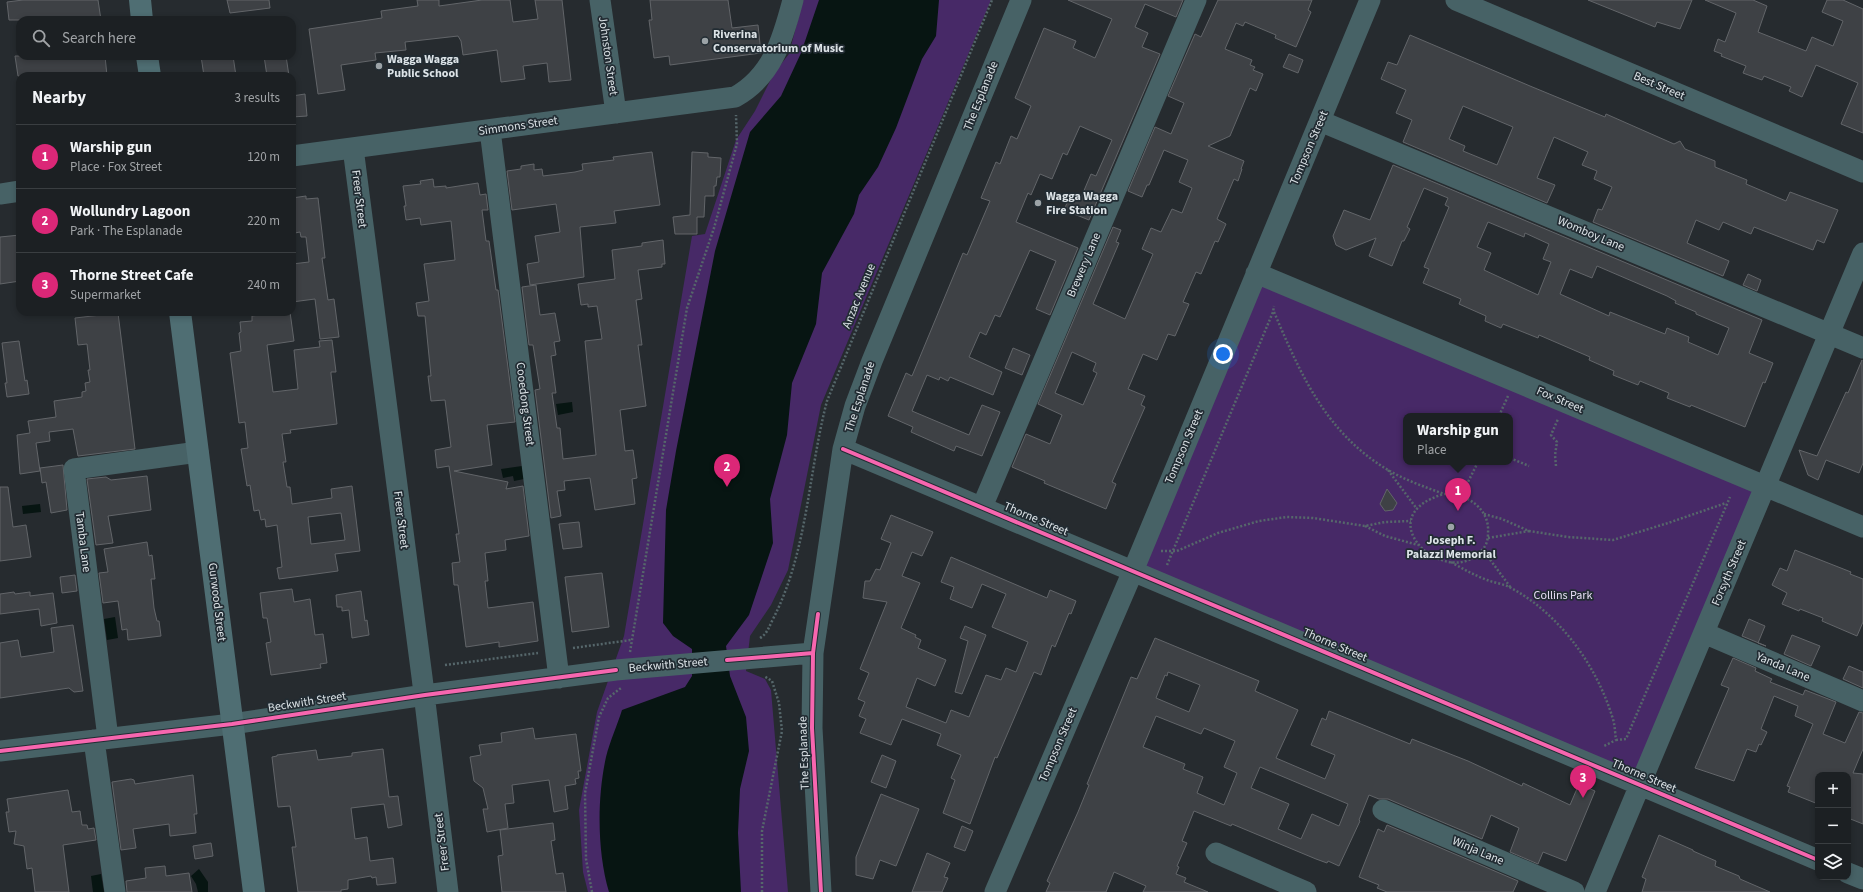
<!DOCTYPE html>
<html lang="en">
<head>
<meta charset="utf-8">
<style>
  :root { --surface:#1c2023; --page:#292d30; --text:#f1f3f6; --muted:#a0a3a6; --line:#3a3e41; --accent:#db2777 }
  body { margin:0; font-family:"Source Sans 3",sans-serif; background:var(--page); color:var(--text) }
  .controls { position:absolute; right:12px; bottom:12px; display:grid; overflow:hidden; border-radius:8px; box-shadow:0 2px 6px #0003 }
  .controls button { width:36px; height:36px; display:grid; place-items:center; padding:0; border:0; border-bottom:1px solid var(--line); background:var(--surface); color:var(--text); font:20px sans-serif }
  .you { position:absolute; left:1223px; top:354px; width:14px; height:14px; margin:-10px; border:3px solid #fff; border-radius:50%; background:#1a73e8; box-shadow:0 0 0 6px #1a73e833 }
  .badge { display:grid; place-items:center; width:26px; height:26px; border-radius:50%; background:var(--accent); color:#fff; font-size:13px; font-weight:700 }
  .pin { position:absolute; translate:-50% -33px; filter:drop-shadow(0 1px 2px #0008) }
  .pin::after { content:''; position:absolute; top:21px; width:14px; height:12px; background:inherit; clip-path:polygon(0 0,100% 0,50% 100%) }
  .popup { position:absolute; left:1403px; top:413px; width:110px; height:52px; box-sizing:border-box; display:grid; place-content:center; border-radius:8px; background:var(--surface); filter:drop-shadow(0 1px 3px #0005); font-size:13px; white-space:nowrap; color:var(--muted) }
  .popup b { font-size:15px; color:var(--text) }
  .popup::after { content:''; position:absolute; left:50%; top:100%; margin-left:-8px; border:8px solid transparent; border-top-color:var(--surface) }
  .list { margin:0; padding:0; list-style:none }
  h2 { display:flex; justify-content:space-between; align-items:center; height:52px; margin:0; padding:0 16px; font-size:17px }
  h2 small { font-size:13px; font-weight:400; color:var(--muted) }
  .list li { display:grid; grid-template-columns:26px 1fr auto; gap:12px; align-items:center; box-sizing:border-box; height:64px; padding:0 16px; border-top:1px solid var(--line) }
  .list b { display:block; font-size:15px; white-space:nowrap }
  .list p { margin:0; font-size:13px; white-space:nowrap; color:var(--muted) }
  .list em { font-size:13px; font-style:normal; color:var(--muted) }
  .icon { flex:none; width:22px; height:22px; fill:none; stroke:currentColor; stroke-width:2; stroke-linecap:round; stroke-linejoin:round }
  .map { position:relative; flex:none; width:1863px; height:892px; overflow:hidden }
  .search { position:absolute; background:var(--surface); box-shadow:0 2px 6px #0003; left:16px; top:16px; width:280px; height:44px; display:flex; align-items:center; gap:10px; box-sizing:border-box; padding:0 14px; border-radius:12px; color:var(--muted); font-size:15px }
  .panel { position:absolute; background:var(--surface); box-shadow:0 2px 6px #0003; left:16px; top:72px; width:280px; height:244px; border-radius:12px }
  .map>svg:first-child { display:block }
</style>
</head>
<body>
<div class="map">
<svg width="1863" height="892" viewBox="0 0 1863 892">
  <rect width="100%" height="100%" fill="#262b2f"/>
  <path fill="#472967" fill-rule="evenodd" d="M803,0H991L821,405L788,570L771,605L750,636L746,671L765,679L771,690L788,892H588L583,872L579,810L597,712L624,636L692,236L705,234L736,140L755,111L774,73L789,54Z
    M1256,273L1765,486L1640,785L1133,571ZM1406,416H1510V462H1406Z"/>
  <path fill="#071512" d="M819,0H939L936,36L922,59L896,128L878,167L859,195L854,214L822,273L816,324L792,383L787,435L770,499L773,543L749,615L726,646L730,676L746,717L749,751L740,789L738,833L741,892H609C597,852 597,798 606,757C610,741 617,726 622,710L685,687L692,676V649L673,636L663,623L666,510L676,451L715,251L750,132L781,96L801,53Z
    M572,402L573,412L558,415L556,404Z
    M522,466L524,479L514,481L513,476L503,478L501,469Z
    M40,504L41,512L23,514L22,506Z
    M115,617L118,638L107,640L104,619Z
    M199,869L208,882V892H198L196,884L191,876Z
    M101,874L104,892H93L91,876Z"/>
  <path fill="#3e4145" stroke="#626569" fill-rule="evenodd" d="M23,0H98L101,20H9L7,2Z
    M227,0H269L270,8L230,13Z
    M417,0H439V6L482,0H510L513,22L538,19L535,0H562L571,80L549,82L547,63L523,66L525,79L501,82L497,50L463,55L461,41L458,36L405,42L406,50L375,53L376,60L341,65L345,90L318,94L309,29L382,18L381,11L418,6Z
    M650,0H728L732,28L758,25L761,53L670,65L669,56L654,58L649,20H652Z
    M1068,0H1183L1176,17L1145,4L1135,27L1148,33L1142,47L1160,54L1089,220L1064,210L1070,196L1080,200L1091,174L1096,176L1112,140L1080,126L1067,155L1063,153L1052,179L1040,174L1031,195L1028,193L1016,222L1078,248L1050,315L1036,309L1056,261L1030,250L1000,317L995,315L986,335L980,332L969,357L1002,372L993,395L950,377L948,381L940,377L939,380L927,375L912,411L969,435L982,405L1000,412L982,456L956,446L954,451L911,432L913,427L888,416L906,373L912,376L963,253L967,255L990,201L981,198L996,162L1000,164L1011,136L1017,139L1031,106L1015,98L1044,28L1076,41L1073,48L1095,58L1112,19Z
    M1218,0H1312L1308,10L1311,12L1296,47L1275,38L1276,35L1245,22L1243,26L1236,23L1225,49L1252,60L1250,65L1255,67L1253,70L1263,74L1256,91L1250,88L1230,136L1208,146L1244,161L1241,169H1242L1238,181L1234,179L1217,219L1226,224L1218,242L1215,241L1201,274L1196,272L1183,302L1189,304L1175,336L1168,334L1157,360L1143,354L1128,389L1145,396L1141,405L1145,407L1112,482L1116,484L1106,509L1044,483L1045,481L1012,467L1026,434L1050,444L1062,415L1038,404L1113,227L1121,230L1116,242L1119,243L1093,304L1125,319L1153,254L1142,249L1151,228L1161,232L1172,209L1182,213L1192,188L1179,182L1188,160L1164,150L1149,185H1147L1142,197L1128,191L1155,127L1171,134L1184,103L1168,96L1195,34L1201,37ZM1072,352L1096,363L1093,371L1097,373L1083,405L1055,393Z
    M1588,0H1692L1680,29L1657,22L1655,27Z
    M1705,0H1753L1767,6L1758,32L1806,51L1812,37L1833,46L1843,21L1822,12L1827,0H1843L1863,9V133L1841,124L1858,83L1816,65L1802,97L1789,91L1791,87L1764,76L1762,80L1743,73L1746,66L1721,56L1722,54L1714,51L1718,39L1725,42L1736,13Z
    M1410,35L1530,86L1605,117L1606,114L1674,144L1680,141L1685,149L1715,161V167L1747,180L1746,184L1786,201L1790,192L1838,210L1824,243L1817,240L1813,250L1754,227L1751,234L1723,222L1719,230L1696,220L1687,243L1729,261L1723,276L1593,222L1598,209L1602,210L1612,187L1594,179L1597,171L1582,165L1588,152L1554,137L1537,178L1555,185L1547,203L1403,142L1412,120L1396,113L1406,90L1381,79L1388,62L1397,65ZM1463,106L1513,127L1497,165L1463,151L1465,146L1449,139Z
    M1289,54L1303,60L1298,73L1283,67Z
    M15,56H105L107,76H18Z
    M201,56H233L236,76H204Z
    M264,56H286L289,76H267Z
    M305,94L307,116L292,117V96Z
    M652,152L660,205L614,211L616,223L580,227L584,277L530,285L527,264L539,262L535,236L560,232L556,204L512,210L507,171L521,169V166L534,164V170L542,169L543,176L575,172L583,170L582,164L614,160L613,157Z
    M692,152L708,153V157L721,158L720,177H717L716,186H714V196H705L704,217H697V234H675L673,217L690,215Z
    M1393,165L1762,320L1749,353L1773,363L1765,383L1763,382L1745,427L1691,405L1690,407L1667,398L1669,393L1640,381L1638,385L1613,375L1614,371L1589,360L1590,357L1539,335L1538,338L1503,324L1501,328L1485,321L1486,316L1459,304L1461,299L1423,283L1429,269L1424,267L1449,207L1445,205L1448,198L1424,188L1407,227L1410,229L1404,241H1402L1392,266L1369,256L1376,238L1346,250L1336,245L1333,236L1344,210L1370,220ZM1488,222L1524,237L1525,233L1549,244L1543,259L1551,262L1538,295L1484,270L1491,253L1477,247ZM1597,266L1667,296L1676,301L1675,303L1696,312V314L1729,328L1718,355L1688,342L1689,337L1667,328L1665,334L1610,312L1609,316L1560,294L1570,269L1592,278Z
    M433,179L434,187L446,186V188L478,183L480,195L486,194L488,210H482L486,241H489L496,290H498L515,422L487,425L492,465L454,471L508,482L506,489L523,486L529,536L505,540L506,550L485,553L488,581H485L488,608L533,602L538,641L499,647V642L466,647L458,585H454L452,563L460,562L456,534H459L449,466L437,468L435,450L451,447L445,400L431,401L428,376H431L425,316H418L416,303L429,301L424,264L455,260L451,221L421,225L420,218L406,220L404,206H406L403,186L421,184L420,181Z
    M306,196V199L318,198L325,258H322L328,300L334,299L339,337L320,339L315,299L292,302V264L309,262L306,237H301L300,232L295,233V228H292V198Z
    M20,235V281L0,284V237Z
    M663,240L665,264H662V267L638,270L642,299L636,300L642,345H638L646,406L620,410L625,451L633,450L637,478L632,479L635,504L595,510L590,478L564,481L565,490L557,491L561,516L551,518L535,390L540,389L533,345H529L522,287L536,285L540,315L555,313L560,341L554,342L556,355L551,356L556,393H552L557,428H560L563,459L596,455L585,341L602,339L597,306L588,307V304L581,305L578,284L615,279L612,250L642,246V243Z
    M1748,274L1761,280L1757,291L1743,285Z
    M284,312H290L294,341L267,345L273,392L298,389L294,350L320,347L319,341L332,340L336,372H331V374L337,424L290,430L291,433L282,434L286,462H283L287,487H290L292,504L332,498L331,489L352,486L360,551L335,554L338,571L279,579L277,568L282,567L277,525L266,527L265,519L261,520L259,510L254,511L250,485L247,486L241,449L248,448L245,422L239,423L230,353L241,351L239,333L241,332L240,322L252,321V316ZM341,513L345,540L311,544L308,517Z
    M118,313L135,449L78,456L73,429L49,432L50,441L36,443L40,471L20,474L17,435L30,433L28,421L56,417L54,401L82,397V392L86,391L85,383L90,382L88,370H90L87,344L78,345L75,318Z
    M19,341L25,381L27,380L29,394L7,397L5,383H7L2,343Z
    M1013,348L1030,355L1022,375L1005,368Z
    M1862,360L1863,463L1859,473L1826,460L1818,480L1808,475L1799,450L1817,456L1846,392L1848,393Z
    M63,465L67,510L51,513L46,482L42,483L40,468Z
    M147,476L151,510L108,516L113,543L96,545L87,479L106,477L111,480Z
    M0,487H8L13,527L26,525L31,557L0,561Z
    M1387,489L1397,503L1393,510L1385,511L1380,504Z
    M891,515L933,532L922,556L912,552L902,576L920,583L901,628L916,635L915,637L921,640L918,648L946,660L935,686L917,678L906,707L946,723L951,710L969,717L986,675L1001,680L1006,668L1016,672L1028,642L992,627L1006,594L982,584L972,608L950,599L954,587L941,582L951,557L1047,598L1050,590L1076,601L1071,614L1069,613L1055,647L1052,645L1041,675L1034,672L997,758L995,757L970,824L943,813L955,780L951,778L961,755L937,745L941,734L902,719L891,745L860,733L866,719L859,716L865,702L858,699L869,673L860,669L887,602L863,598L865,581H870L876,569L880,570L891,543L881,539Z
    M579,522L582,547L563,549L559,524Z
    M147,542L149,556L152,555L155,579H151L154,608L157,621H159L161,636L128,640L127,629L122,630L118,601L103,603L99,573L108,572L104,549Z
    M1795,550L1851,572L1850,574L1863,579V622L1857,636L1822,621L1823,618L1800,609L1799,611L1782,604L1787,593L1772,585L1780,568L1787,571Z
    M602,573L609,627L572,632L565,577Z
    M75,575L77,591L62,593L60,577Z
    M292,589L294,602L310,599L315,635L323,634L327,663L320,664L321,668L271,675L266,643L271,642L267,618H263L260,593Z
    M361,591L365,621L367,620L369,635L352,638L349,610L342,611V607H337L336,595Z
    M14,592L15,594L30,592V596L53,593L57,623L41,626L39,609L0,614V594Z
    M1749,619L1765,626L1758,643L1766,646L1742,636Z
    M73,625L83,691L74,692L69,688L0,698V643L18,640L21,657L54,652L51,628Z
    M965,626L986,635L962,694L955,692L968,641L960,638Z
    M1792,635L1820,646L1811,666L1784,654Z
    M1155,638L1259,681L1255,691L1298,710L1276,758L1325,779L1335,755L1311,745L1322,718L1326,720L1329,711L1410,744L1412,739L1468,761L1522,786L1523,783L1570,805L1579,784L1595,791L1566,861L1543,852L1538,864L1510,852L1519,828L1491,815L1482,839L1388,799H1379L1369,795L1359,820L1360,821L1339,866L1328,861L1327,863L1316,859L1232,824L1231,826L1194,811L1182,841L1187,843L1177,866L1179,867L1176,874L1186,878L1184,882L1208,892H1143L1146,886L1114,872L1106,892H1046L1050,883L1047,881L1078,812L1089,785L1087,784L1131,677L1137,679ZM1168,672L1200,685L1189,712L1156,698L1165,675L1167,676ZM1156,716L1201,734L1204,728L1235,741L1224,767L1237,773L1224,805L1197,793L1203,777L1183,769L1185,764L1143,747ZM1260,767L1348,804L1339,826L1312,814L1301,839L1278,829L1289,804L1251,788Z
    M1733,658L1756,668L1755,671L1772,679L1770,682L1803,695L1805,690L1836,702L1823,734L1845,743L1859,712L1863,713V749L1853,773L1863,774V824L1848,818V775H1818V804L1788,792L1790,787L1787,786L1813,724L1795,716L1798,706L1774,696L1761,729L1767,732L1761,745L1759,744L1756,752L1747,749L1734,781L1695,768L1729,688L1721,685Z
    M1849,666L1863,672V688L1843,679Z
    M533,728L535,739L576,734L581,771H578L579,778L575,779L576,784L565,786L568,809L554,812L549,780L512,785L514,803L505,804L508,828L487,832L483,809H488L483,788L474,781L470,757L481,755L479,745L502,742L501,733Z
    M383,749L389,797L398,796L402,825L388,828L384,804L351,808L355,839L367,837L370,861L393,858L396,883L377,885L376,877L372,878L371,876L348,880V889L341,890V892H298L292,847H296L290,806L278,807L272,757L277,756V755L316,750L318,760L352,756V753Z
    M882,755L896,761L886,788L871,782Z
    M193,775L197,814H194L196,833L170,836L169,824L133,829L136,848L121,850L112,782L131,779L134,780L135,784Z
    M68,790L72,812L80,811L82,825H87L88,829L94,828L96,840L63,845L69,892H35L32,868L27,869L24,846L14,844L16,831L9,832L6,812H9L7,799Z
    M881,794L919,809L896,866L880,860L873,879L856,875V857Z
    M553,823L555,840L551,841L556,874L563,873L566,892H502L498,856L503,855L500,830Z
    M1387,825L1518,881L1513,892H1387L1377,888L1379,885L1359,877L1378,829L1384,832Z
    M962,826L973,831L965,851L954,847Z
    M1659,835L1693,850V851L1716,861L1715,866L1739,876L1740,879L1770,892H1642L1646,879L1642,877Z
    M211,843L213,856L195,859L193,846Z
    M927,853L950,863L944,877L948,878L942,892H912Z
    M165,866L166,876L189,873L192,892H127L126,881L146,878L145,868Z"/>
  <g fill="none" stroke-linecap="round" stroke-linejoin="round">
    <path stroke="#56676b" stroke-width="2.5" stroke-dasharray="2 2" stroke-linecap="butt" d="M1274,312C1301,375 1326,433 1388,470C1405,480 1425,487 1444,494
      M1499,416L1508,396
      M1510,458L1529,466
      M1556,466L1555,455L1557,442L1551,435L1558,419
      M1388,470L1417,509
      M1444,494C1466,493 1490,508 1488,533C1488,539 1487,545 1482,550C1448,592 1364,517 1444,494Z
      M1461,496L1478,462
      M1484,514L1502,519L1529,531L1568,537L1613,540L1668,523L1726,503
      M1365,526L1385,536L1418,545
      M1488,538L1529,531
      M1483,550L1511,588
      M1161,551H1177L1218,533L1259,521L1287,517L1313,518L1365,526L1385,522L1411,521
      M1451,562C1463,569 1474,575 1487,580C1495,583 1505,584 1513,589C1560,615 1596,665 1612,716C1615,724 1615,733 1616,740L1604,746
      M1167,565L1273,312L1274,306
      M760,638C767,634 769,627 773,619C808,551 808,473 827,401L992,0
      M573,648L631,640
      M630,652L687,308L714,228L737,144L736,115
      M445,665L538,653
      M1616,740L1626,739L1730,497
      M592,892L586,859L585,793L599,717L608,698L621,688
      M762,892V831L782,731L779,703L772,681L764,676"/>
    <path stroke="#476266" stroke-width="21" d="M600,0L616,113
      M1456,0L1863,172
      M1320,121L1863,348
      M490,130L559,678
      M353,148L422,677L448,892
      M292,156L735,97C773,76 783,38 793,0
      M0,194L20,191
      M1256,273L1863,527
      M843,449L1818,860
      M982,507L1196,0
      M1704,633L1863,701
      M108,738L74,469L198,452
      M94,740L115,892
      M0,751L232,724L425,695L616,670L813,653
      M1383,810L1574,892
      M1216,853L1306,892
      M1848,873L1863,879
      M821,892L812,728L813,653L843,449L855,406L872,361L1021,0
      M995,892L1133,571L1370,0
      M1595,892L1863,253"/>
    <path stroke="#4f6e73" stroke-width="22" d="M140,0L142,20
      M147,56L150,76
      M180,312L254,892"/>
    <defs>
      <path id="cycleway" d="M843,449L1818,860
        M818,614L813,653L812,728L821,892
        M727,660L813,653
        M0,751L232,724L425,695L616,670"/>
    </defs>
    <use href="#cycleway" stroke="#222c33" stroke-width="6"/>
    <use href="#cycleway" stroke="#f766af" stroke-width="4"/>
  </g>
  <g fill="#9ca3a7" stroke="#222c33" stroke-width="1.5">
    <circle cx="705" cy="41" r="4"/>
    <circle cx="379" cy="66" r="4"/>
    <circle cx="1038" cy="203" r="4"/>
    <circle cx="1451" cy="527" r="4"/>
  </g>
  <g text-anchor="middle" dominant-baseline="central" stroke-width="3.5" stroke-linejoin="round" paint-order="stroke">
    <g font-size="12" font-weight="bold" fill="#dce3e7" stroke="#222c33" text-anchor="start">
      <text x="713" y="34">Riverina<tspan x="713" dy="14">Conservatorium of Music</tspan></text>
      <text x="387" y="59">Wagga Wagga<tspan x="387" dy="14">Public School</tspan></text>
      <text x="1046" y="196">Wagga Wagga<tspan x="1046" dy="14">Fire Station</tspan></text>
      <text x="1451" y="540" text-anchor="middle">Joseph F.<tspan x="1451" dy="14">Palazzi Memorial</tspan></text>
    </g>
    <g font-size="12" fill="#dce3e7" stroke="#222c33">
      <text transform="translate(608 56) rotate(82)">Johnston Street</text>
      <text transform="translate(1659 86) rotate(23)">Best Street</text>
      <text transform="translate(981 96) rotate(-68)">The Esplanade</text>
      <text transform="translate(518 126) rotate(-8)">Simmons Street</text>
      <text transform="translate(1309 148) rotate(-67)">Tompson Street</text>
      <text transform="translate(359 199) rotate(83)">Freer Street</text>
      <text transform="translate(1591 234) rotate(23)">Womboy Lane</text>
      <text transform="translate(1084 265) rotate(-67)">Brewery Lane</text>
      <text transform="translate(859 296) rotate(-68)">Anzac Avenue</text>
      <text transform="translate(860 397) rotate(-72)">The Esplanade</text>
      <text transform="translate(1560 400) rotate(23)">Fox Street</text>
      <text transform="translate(525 404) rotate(83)">Cooedong Street</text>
      <text transform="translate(1184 447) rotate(-67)">Tompson Street</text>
      <text transform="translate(1036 519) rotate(23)">Thorne Street</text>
      <text transform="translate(401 520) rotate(83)">Freer Street</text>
      <text transform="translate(83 542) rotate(83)">Tamba Lane</text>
      <text transform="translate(1729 573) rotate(-67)">Forsyth Street</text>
      <text transform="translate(217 602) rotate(83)">Gurwood Street</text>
      <text transform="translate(1335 645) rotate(23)">Thorne Street</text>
      <text transform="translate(668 665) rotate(-5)">Beckwith Street</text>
      <text transform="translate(1783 667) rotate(23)">Yanda Lane</text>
      <text transform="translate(307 702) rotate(-9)">Beckwith Street</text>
      <text transform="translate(1058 745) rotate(-67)">Tompson Street</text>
      <text transform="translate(804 753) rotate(-92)">The Esplanade</text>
      <text transform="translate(1644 776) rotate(23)">Thorne Street</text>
      <text transform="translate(442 842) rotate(-97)">Freer Street</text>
      <text transform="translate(1478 851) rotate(23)">Winja Lane</text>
    </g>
    <g font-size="12" fill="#e7def5" stroke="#222c33">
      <text x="1563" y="595">Collins Park</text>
    </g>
  </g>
</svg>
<div class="controls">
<button>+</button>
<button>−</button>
<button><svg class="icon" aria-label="layers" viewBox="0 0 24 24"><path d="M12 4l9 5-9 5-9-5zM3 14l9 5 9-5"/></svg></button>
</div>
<div class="you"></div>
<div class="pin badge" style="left:1458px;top:511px">1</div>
<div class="popup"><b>Warship gun</b>Place</div>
<div class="pin badge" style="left:727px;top:487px">2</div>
<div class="pin badge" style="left:1583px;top:798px">3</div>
<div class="search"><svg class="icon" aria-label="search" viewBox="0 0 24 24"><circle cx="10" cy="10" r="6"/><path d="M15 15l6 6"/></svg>Search here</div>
<section class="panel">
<h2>Nearby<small>3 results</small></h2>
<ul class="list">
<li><span class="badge">1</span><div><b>Warship gun</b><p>Place · Fox Street</p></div><em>120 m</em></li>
<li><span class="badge">2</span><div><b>Wollundry Lagoon</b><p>Park · The Esplanade</p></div><em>220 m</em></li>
<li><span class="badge">3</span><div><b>Thorne Street Cafe</b><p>Supermarket</p></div><em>240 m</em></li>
</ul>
</section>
</div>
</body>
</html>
